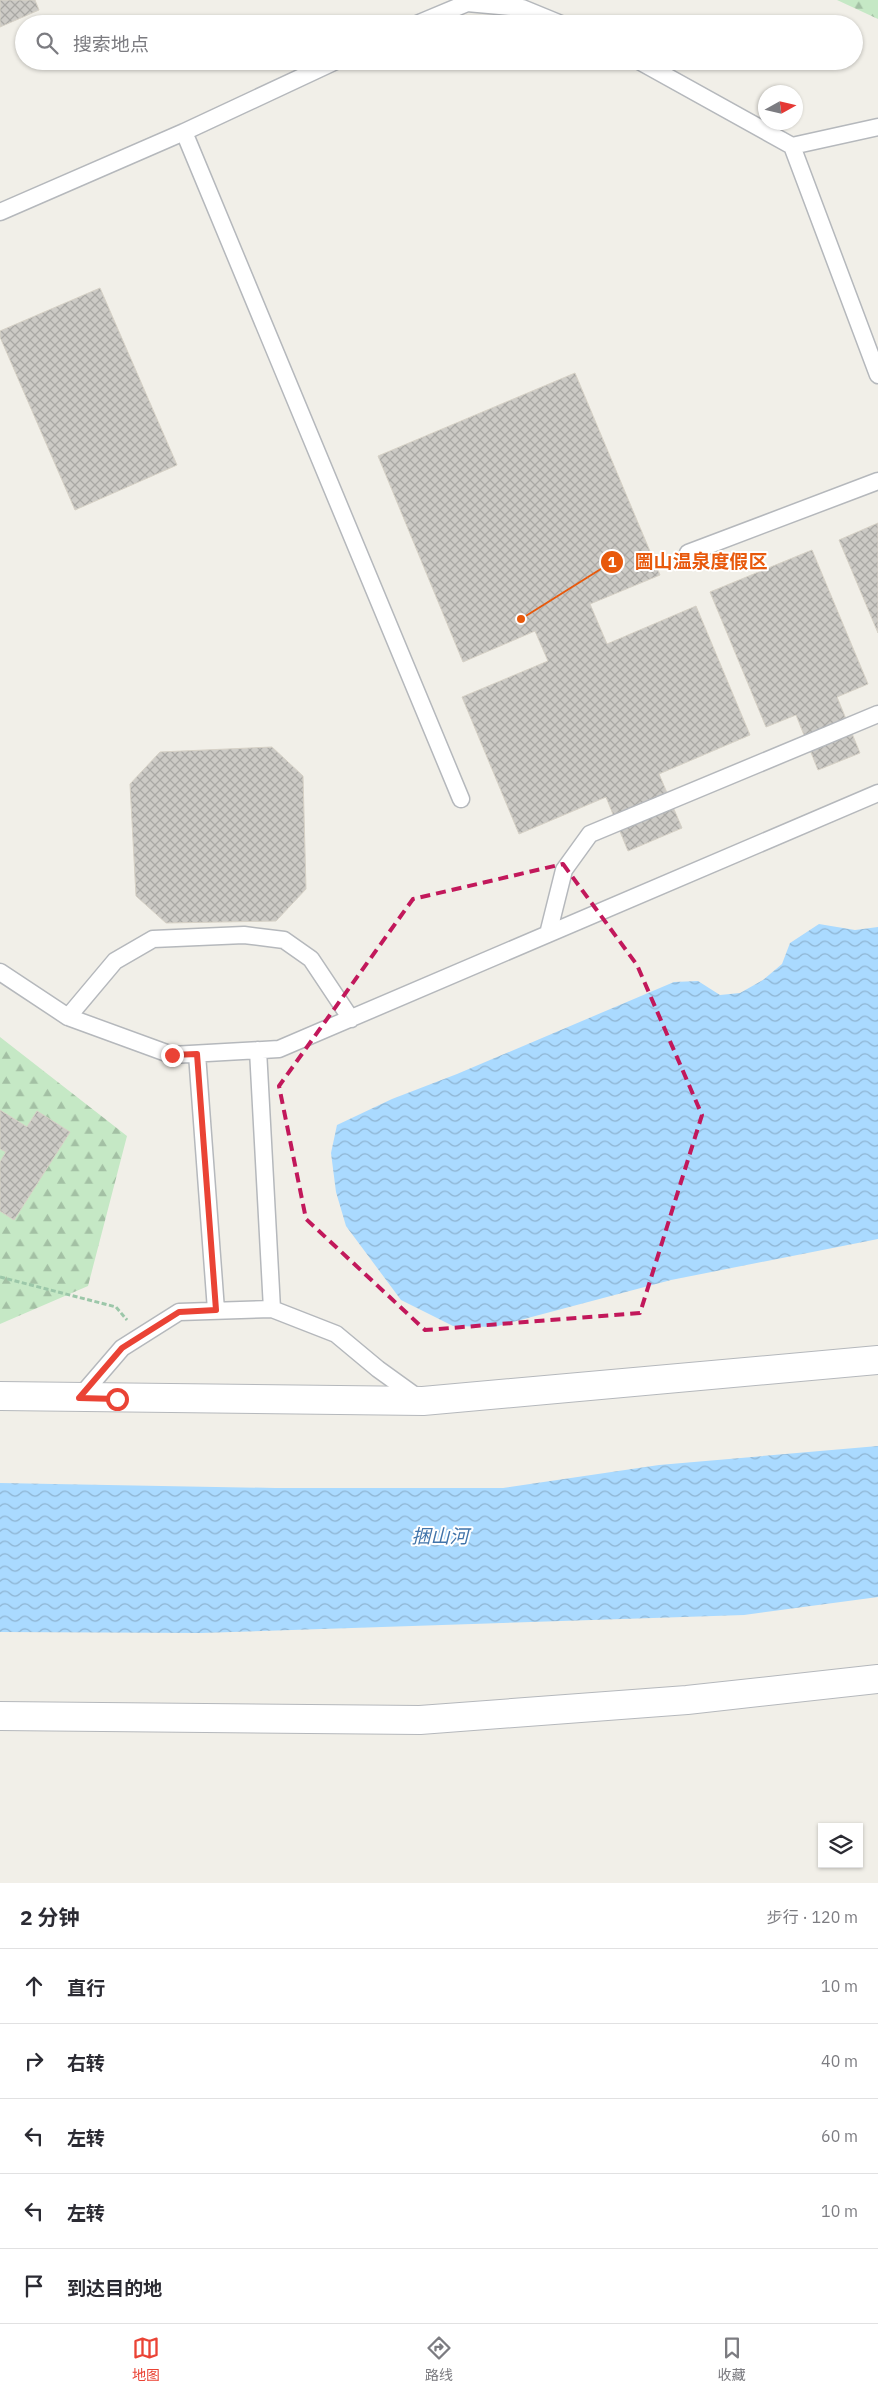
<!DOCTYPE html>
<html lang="zh">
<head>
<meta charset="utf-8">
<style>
  :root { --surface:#fff; --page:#f7f7f7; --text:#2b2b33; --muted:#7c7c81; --line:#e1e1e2; --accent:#ea4335 }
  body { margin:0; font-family:"IBM Plex Sans","Noto Sans SC",sans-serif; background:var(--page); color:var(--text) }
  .controls { position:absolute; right:15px; bottom:15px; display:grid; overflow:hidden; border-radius:0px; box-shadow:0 1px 4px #0004 }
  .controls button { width:45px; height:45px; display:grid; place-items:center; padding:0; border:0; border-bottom:1px solid var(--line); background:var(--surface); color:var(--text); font:25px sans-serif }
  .compass { position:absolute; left:758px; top:85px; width:45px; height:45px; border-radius:50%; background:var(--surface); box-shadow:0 1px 4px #0004; rotate:82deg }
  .stop { position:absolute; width:15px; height:15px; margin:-11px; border:4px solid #ea4335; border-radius:50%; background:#fff }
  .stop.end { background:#ea4335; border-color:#fff; box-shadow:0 1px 5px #0008 }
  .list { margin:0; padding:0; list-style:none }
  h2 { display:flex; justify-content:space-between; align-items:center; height:65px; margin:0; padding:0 20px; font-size:21px }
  h2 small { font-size:16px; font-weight:400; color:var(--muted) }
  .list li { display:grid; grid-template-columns:32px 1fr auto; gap:15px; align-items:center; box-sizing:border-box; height:75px; padding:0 20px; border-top:1px solid var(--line) }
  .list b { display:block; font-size:19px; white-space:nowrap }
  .list em { font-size:16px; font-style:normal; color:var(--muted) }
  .icon { flex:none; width:28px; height:28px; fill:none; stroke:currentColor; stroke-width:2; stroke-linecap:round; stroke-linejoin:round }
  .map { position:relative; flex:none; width:878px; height:1883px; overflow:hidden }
  .search { position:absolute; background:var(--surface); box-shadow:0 1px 4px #0004; left:15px; right:15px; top:15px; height:55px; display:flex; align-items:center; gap:12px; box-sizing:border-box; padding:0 18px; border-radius:28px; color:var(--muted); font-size:19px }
  .sheet { height:440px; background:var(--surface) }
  nav { display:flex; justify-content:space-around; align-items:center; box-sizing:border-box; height:70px; border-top:1px solid var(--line); background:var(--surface); font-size:14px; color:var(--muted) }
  nav a { display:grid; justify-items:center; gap:2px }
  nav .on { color:var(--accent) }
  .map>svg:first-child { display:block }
</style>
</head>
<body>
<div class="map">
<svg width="878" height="1883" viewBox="0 0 878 1883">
  <defs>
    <pattern id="forest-firs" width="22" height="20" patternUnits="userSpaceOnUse" patternTransform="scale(1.25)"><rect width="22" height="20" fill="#c5e8c5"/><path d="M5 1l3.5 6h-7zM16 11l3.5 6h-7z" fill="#a3c0a4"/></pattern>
    <pattern id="water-waves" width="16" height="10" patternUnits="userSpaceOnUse" patternTransform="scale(1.25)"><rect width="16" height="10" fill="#aadaff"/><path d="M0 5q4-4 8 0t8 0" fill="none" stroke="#8eb4d2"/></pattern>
    <pattern id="building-cross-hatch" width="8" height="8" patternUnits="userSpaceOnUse" patternTransform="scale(1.25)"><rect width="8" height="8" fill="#cccac5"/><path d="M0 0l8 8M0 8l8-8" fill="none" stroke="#a9a8a4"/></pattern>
  </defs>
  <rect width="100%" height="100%" fill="#f1efe8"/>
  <path fill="url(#forest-firs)" d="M837,0H878V19Z
    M0,1037L127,1136L88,1286L0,1324Z"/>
  <path fill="url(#water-waves)" d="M819,924L855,930L878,927V1239L671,1280L494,1327L453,1326L401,1300L346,1226L336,1192L331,1153L337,1125L392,1099L457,1074L674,982L698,981L720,995L740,993L763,980L782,964L790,943Z
    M878,1446V1597L744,1615L201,1633L0,1632V1483L275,1488H503L659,1465Z"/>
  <path fill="url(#building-cross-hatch)" stroke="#d6d1c6" d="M0,0H35L39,10L0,27Z
    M100,288L177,465L75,510L0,337V331Z
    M575,373L660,575L590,604L607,644L696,606L750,735L659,774L682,828L628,851L606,797L519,834L462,697L548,661L535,631L463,662L378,456Z
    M878,523V633L839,540Z
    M812,550L868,684L837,697L860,753L818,770L796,715L766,727L710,592Z
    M272,747L303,776L306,889L276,921L166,923L136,896L130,784L160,752Z
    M0,1110L27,1127L37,1111L70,1132L14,1220L0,1211V1162L6,1152L0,1149Z"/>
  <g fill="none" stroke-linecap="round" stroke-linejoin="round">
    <defs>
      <path id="service" d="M417,24L467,3L522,8L561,24
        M639,61L792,146
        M878,127L792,146L878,375
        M184,132L461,799
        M0,212L184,132L336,61
        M688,553L878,481
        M548,934L564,870L590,834L878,714
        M0,972L68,1017L172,1055L279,1049L878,793
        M68,1017L115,961L153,939L244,935L284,940L311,959L351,1019
        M258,1050L272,1309
        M197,1054L216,1310
        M79,1398L122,1348L179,1312L272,1309L336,1334L378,1369L421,1400"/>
      <path id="minor" d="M0,1396L423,1401L878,1360
        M0,1716L420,1720L687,1700L878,1679"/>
    </defs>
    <use href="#service" stroke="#b5b8bc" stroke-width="19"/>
    <use href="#minor" stroke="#b5b8bc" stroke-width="30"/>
    <path stroke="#9cc7a9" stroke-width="3" stroke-dasharray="5 2.5" stroke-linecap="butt" d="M0,1277L116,1307L127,1320"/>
    <use href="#service" stroke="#fff" stroke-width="16"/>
    <use href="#minor" stroke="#fff" stroke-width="28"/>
  </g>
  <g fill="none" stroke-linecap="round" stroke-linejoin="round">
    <path stroke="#ea4335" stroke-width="6" d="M117,1399L79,1398L122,1348L179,1312L216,1310L197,1054L172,1055"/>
  </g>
  <path fill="none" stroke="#c2185b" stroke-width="4" stroke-dasharray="10 6" stroke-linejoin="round" d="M563,864L637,965L702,1115L640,1313L425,1330L306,1219L279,1086L413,899Z"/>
  <g text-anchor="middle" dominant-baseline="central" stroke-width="4" stroke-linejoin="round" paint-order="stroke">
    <g font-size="19" font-style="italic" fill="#4174aa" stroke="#fff">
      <text x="440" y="1536">捆山河</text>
    </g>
  </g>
  <path fill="none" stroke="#e8590c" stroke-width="2" d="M521 619L612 562"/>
  <g fill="#e8590c" stroke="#fff" stroke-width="2">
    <circle cx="521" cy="619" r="5"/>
    <circle cx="612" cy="562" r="12"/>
  </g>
  <g font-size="15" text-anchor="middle" font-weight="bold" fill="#fff">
    <text x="612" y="567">1</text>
  </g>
  <g font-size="19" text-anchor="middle" font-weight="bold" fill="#e8590c" stroke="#fff" stroke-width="4" stroke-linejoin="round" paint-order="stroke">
    <text x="701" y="568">圌山温泉度假区</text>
  </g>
</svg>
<div class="controls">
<button><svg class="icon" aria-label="layers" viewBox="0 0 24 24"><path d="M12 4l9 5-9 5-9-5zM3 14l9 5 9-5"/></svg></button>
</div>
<svg class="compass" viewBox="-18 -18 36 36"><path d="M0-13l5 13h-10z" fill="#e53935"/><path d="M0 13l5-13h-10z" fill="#7c7c81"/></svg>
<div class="stop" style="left:117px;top:1399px"></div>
<div class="stop end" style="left:172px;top:1055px"></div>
<div class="search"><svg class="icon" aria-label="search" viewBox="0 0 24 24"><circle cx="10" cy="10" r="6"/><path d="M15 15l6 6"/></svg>搜索地点</div>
</div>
<section class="sheet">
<h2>2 分钟<small>步行 · 120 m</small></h2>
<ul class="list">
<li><svg class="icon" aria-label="ahead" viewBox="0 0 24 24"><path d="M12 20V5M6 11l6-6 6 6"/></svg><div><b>直行</b></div><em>10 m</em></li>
<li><svg class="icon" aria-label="right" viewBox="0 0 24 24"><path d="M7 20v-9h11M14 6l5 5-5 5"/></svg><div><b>右转</b></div><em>40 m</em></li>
<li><svg class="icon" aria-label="left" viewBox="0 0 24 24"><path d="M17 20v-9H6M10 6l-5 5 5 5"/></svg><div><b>左转</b></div><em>60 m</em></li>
<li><svg class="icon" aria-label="left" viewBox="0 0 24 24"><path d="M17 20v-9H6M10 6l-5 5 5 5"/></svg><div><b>左转</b></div><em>10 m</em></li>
<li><svg class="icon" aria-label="arrive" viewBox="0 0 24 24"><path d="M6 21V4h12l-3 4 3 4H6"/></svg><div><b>到达目的地</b></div></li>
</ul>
</section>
<nav>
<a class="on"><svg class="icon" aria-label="map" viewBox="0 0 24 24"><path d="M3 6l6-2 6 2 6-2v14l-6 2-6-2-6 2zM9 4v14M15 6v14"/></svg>地图</a>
<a><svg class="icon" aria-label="directions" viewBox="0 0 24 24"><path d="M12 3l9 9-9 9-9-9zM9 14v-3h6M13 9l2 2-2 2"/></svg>路线</a>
<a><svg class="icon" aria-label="saved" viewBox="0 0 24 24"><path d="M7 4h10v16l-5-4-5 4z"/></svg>收藏</a>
</nav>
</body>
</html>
